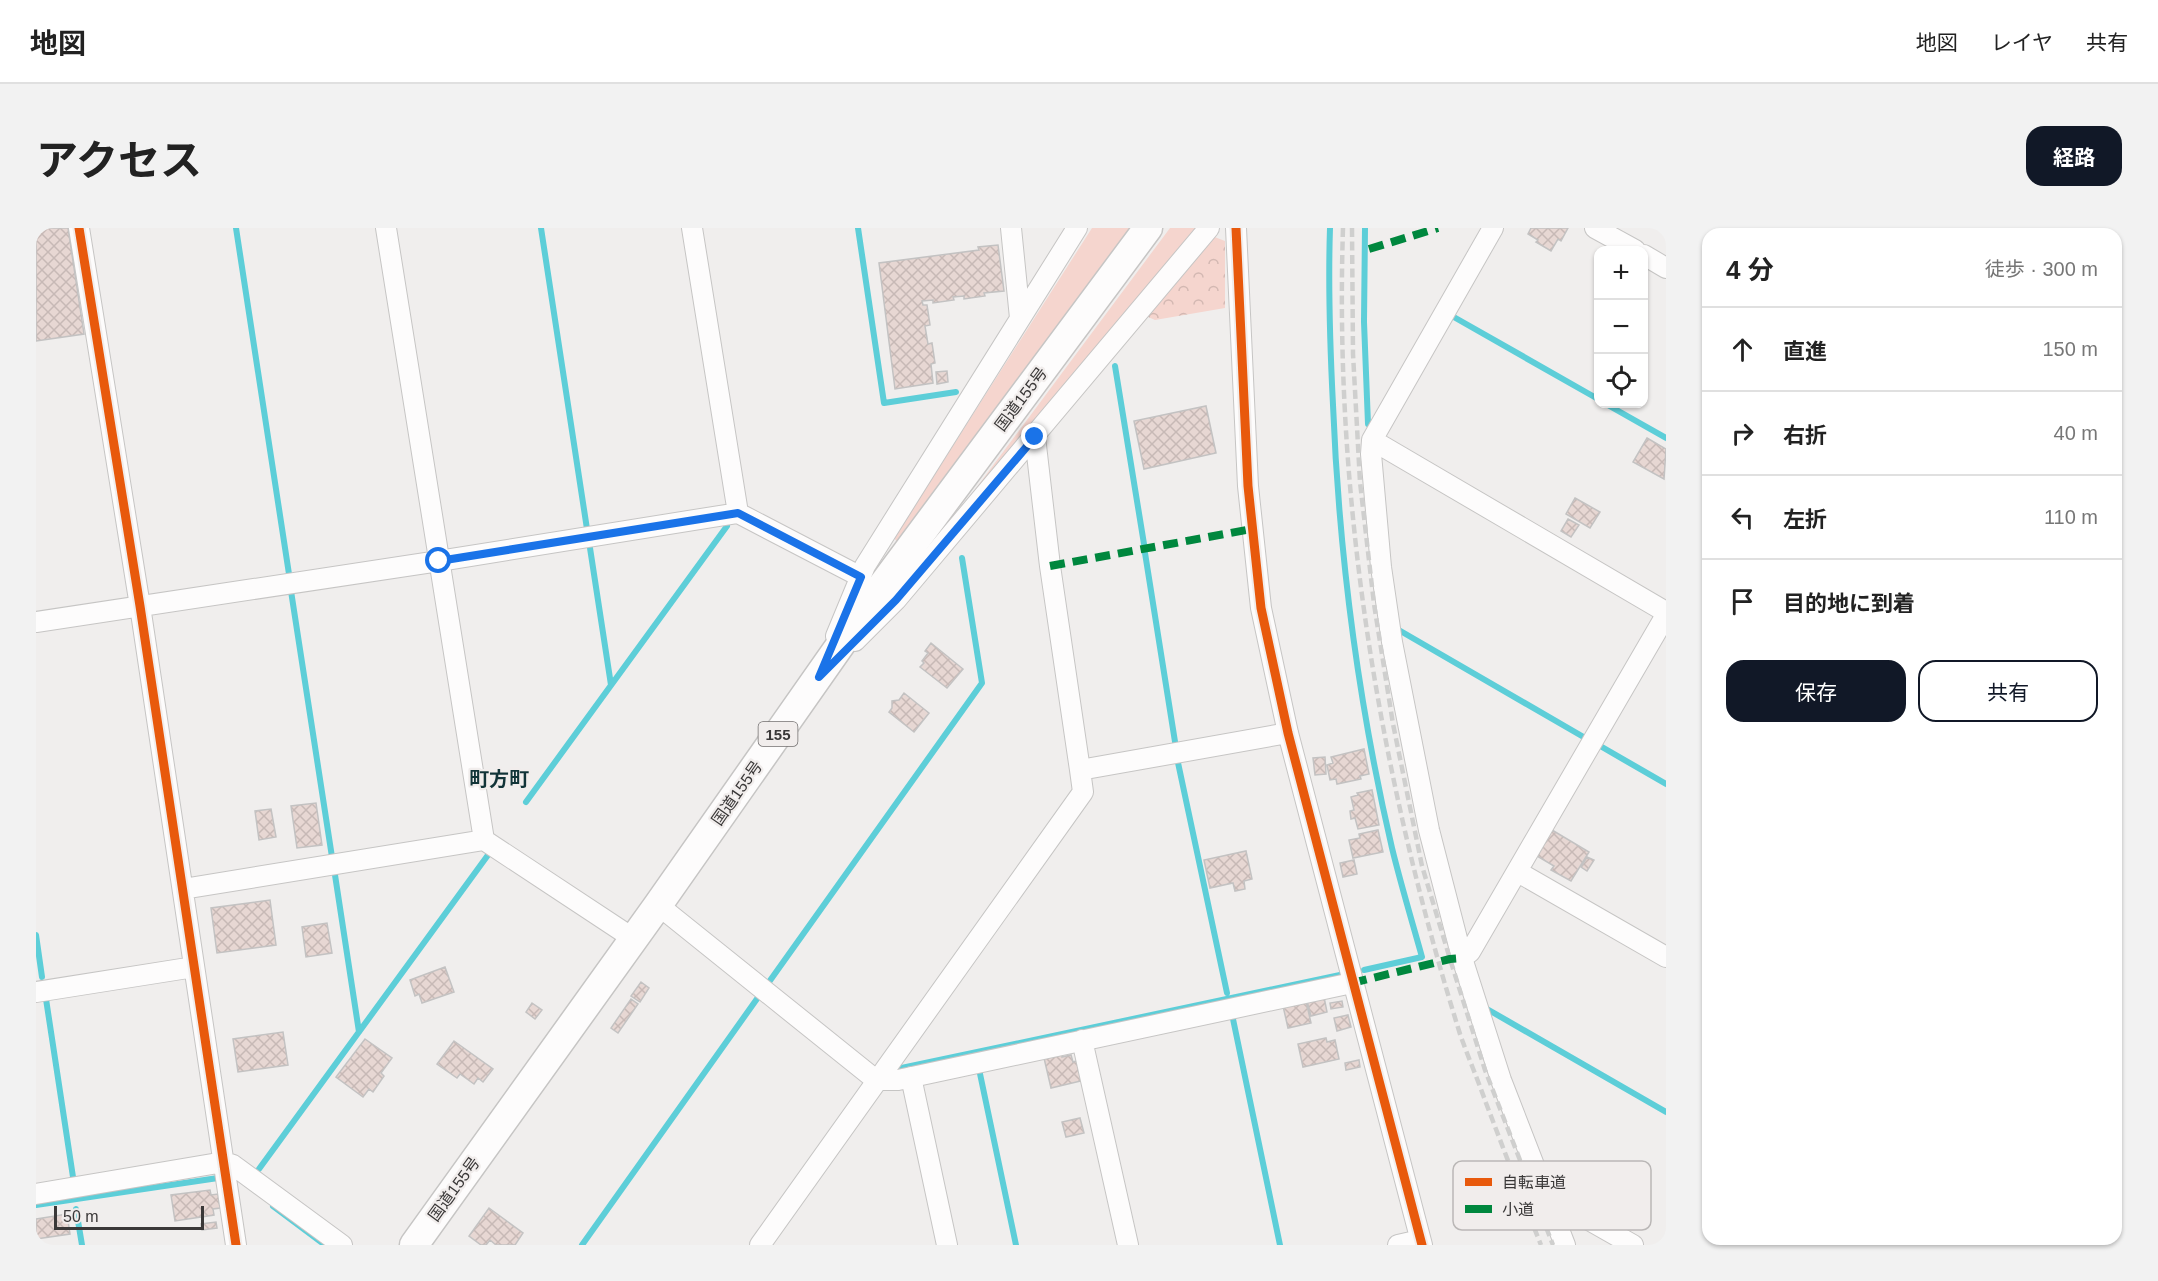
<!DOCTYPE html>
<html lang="ja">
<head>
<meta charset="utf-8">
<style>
  :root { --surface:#fff; --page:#f2f2f2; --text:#222; --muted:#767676; --line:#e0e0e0; --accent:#111827 }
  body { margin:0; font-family:Arial,"Noto Sans JP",sans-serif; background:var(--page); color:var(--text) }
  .controls { position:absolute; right:18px; top:18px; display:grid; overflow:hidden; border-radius:12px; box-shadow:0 2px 4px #0004 }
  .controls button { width:54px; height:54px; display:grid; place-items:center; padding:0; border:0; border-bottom:2px solid var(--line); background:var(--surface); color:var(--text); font:30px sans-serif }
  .scale { position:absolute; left:18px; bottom:15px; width:150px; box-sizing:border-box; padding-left:6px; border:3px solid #3a3838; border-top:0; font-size:16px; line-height:21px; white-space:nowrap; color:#3a3838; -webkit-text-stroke:4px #f1edec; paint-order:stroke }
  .stop { position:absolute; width:18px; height:18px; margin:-14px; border:4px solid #1a73e8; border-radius:50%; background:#fff }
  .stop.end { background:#1a73e8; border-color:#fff; box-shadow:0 2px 6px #0008 }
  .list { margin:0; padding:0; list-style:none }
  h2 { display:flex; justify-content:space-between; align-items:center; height:78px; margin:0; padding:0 24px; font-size:26px }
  h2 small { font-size:20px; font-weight:400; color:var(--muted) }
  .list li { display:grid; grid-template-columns:39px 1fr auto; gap:18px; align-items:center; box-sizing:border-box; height:84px; padding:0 24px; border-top:2px solid var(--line) }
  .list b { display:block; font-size:22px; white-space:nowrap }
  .list em { font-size:20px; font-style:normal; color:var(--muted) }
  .actions { display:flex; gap:12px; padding:18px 24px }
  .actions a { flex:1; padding:14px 0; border:2px solid var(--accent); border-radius:18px; text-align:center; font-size:21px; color:var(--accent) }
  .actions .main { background:var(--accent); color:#fff }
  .icon { flex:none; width:33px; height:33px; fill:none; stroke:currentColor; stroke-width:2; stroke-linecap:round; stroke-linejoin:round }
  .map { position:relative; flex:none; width:1630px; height:1017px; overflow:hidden; border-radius:18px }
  header { display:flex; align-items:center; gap:36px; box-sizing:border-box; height:84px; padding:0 30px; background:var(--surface); border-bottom:2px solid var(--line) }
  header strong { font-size:28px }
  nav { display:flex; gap:33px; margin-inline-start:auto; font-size:21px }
  .intro { display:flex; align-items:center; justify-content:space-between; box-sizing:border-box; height:144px; padding:0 36px }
  h1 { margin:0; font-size:42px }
  .button { padding:15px 27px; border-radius:18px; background:var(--accent); color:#fff; font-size:21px; font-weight:700 }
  main { display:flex; gap:36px; padding:0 36px }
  aside { flex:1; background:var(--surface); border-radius:18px; box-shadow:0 2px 4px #0004 }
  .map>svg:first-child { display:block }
</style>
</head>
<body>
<header>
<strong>地図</strong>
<nav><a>地図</a><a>レイヤ</a><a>共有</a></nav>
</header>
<div class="intro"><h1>アクセス</h1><a class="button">経路</a></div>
<main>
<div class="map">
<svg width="1630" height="1017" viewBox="0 0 1630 1017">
  <defs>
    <pattern id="forest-crowns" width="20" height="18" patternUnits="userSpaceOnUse" patternTransform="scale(1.5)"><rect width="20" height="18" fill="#f5d5ce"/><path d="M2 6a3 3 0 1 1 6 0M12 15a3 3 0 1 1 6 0" fill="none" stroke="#d3b8b2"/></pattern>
    <pattern id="building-cross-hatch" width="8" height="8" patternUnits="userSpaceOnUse" patternTransform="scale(1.5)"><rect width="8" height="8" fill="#e7d7d3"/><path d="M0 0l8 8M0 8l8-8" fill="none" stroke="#c7b9b6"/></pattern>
  </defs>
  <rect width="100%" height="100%" fill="#f0eeed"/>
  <path fill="#f5d5ce" d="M1056,0H1097L863,316L858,310Z
    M1134,0H1161L906,306Z"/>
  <path fill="url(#forest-crowns)" d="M1176,8L1189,13V80L1119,92L1110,88Z"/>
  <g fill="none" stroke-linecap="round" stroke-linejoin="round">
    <path stroke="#5dced8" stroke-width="6" d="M200,0L253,346
      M505,0L551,301
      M822,0L848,175L920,164
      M1294,0C1292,59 1294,118 1297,177C1303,326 1322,474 1356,620C1365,657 1376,693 1386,729L1328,742
      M1329,0L1328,94L1332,196
      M1416,88L1562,171
      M1079,138L1108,316
      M1570,176L1630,210
      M554,320L575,457
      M1109,325L1140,520
      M255,363L296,629
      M1361,401L1551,511
      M1566,519L1630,556
      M1141,530L1191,765
      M490,574L691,298
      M299,647L323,804
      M0,707L6,749
      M733,754L946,455L926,330
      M10,771L37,949
      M1451,781L1630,884
      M1197,791L1244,1017
      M943,841L980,1017
      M856,842L1304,747
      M223,941L452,627
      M0,977L182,950
      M237,978L289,1017
      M40,981L46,1017
      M546,1017L723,768"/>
  </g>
  <path fill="url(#building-cross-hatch)" stroke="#c3c2c2" stroke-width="1.5" d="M0,0H32L48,106L0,113Z
    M1495,0H1532L1525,13L1522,11L1515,23L1500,14L1502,12L1492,6Z
    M962,17L968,63L948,65L949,68L928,71V68L917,69L918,72L897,75V72L886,73L887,77H891L894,97L889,98L892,116L896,115L899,135L895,136L897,155L859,161L843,35L943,22L942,19Z
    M911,143L912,154L901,156L900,144Z
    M1170,178L1180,225L1108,241L1098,193Z
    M1611,210L1630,221L1628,251L1597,234Z
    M1539,270L1564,284L1554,300L1530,286Z
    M1532,291L1543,297L1535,309L1525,303Z
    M895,415L927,441L911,460L884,439L888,435L886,433L892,425L889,423Z
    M868,465L893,485L878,504L853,484L856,480V473L863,472Z
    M1328,521L1333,546L1324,548L1325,551L1301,556L1300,551L1294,552L1291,537L1297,535L1295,529Z
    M1289,529L1290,546L1279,547L1277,530Z
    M1336,562L1343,597L1322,601L1319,590L1315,591L1314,583L1318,582L1315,569L1322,567L1321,565Z
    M280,575L286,617L261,620L255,578Z
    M235,581L240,609L223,612L219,583Z
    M1342,602L1347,624L1317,630L1313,612L1324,610L1323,606Z
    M1516,602L1553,624L1535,653L1515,642L1518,638L1501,628Z
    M1210,623L1216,651L1208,653L1209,661L1199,663L1197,655L1174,660L1168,632Z
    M1551,629L1558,632L1551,643L1545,639Z
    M1318,632L1321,646L1307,649L1304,635Z
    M234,672L240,717L181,725L175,680Z
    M291,695L296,725L270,729L266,699Z
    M409,739L418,764L386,775L383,766L379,768L374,752Z
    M605,754L613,760L604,774L595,768Z
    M1288,769L1291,784L1275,788L1271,773Z
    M595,771L602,776L582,805L575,800Z
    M1270,773L1275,795L1252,800L1247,778Z
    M1306,773L1307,779L1295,781L1294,775Z
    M496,775L506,782L499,791L490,784Z
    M1312,787L1315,799L1301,803L1298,790Z
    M247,804L252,837L202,844L197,811Z
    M1290,810L1291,814L1299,812L1303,831L1267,839L1262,816Z
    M329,811L356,830L345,845L348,848L337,864L333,861L327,869L300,849Z
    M418,813L457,841L447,854L442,850L438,856L424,846L421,850L401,836Z
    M1026,826V829L1035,827L1037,834L1044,832L1049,852L1015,860L1008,830Z
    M1323,832L1324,839L1310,842L1309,835Z
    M1044,890L1048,905L1030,909L1026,894Z
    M174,962L175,967L182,966L184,980L177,981L178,987L139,993L135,967Z
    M453,980L487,1005L479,1017H460L454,1012L450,1017H445L433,1008Z
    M31,986L34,1006L0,1011V991Z
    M180,994L181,1000L166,1002L165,996Z"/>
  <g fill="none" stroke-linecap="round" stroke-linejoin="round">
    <defs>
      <path id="minor" d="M43,0L104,378L200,1017
        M350,0L448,612L598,711
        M656,0L702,285
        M975,0L984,90
        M1200,0L1212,258L1225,380L1252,505L1386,1017
        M1457,0L1336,212L1630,384
        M1559,0L1599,22
        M1608,27L1630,40
        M999,209L1014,338L1044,542
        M1336,212L1335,226L1345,339L1356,414L1393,602L1426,730L1465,852L1529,1017
        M0,394L403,333L702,285L825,349
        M800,408L829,338L1041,0
        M819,413L860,372L1173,0
        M1482,644L1630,729
        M147,661L448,612
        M622,677L840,852H862L1316,755
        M1426,730L1434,724L1630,387
        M0,764L158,739
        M1046,812L1092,1017
        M875,849L911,1017
        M0,966L188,934L197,937L306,1017
        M1509,967L1597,1017
        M724,1017L1047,564L1044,542L1252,505
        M1362,1017L1384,1012"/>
      <path id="highway" d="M378,1017L622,677L845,359L1112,0"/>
    </defs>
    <use href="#minor" stroke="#c6c5c4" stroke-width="22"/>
    <use href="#highway" stroke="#c6c5c4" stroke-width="31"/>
    <use href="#minor" stroke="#fdfcfc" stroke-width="20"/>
    <use href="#highway" stroke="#fdfcfc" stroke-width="28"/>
    <path stroke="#cfcfce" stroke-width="4.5" stroke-dasharray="9 4.5" stroke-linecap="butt" d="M1307,0C1298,273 1343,546 1424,806C1432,829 1442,852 1450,875C1468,922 1486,970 1505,1017
      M1316,0L1317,126L1324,254L1338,376L1357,496L1386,638L1414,731L1449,842L1517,1017"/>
    <path stroke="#00873e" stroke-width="8" stroke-dasharray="15 8" stroke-linecap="butt" d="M1333,21L1402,0
      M1014,338L1216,301
      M1316,755L1414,731L1426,730"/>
    <defs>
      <path id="cycleway" d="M43,0L104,378L200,1017
        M1200,0L1212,258L1225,380L1252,505L1386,1017"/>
    </defs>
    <use href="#cycleway" stroke="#f1edec" stroke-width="13"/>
    <use href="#cycleway" stroke="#e8590c" stroke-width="9"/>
  </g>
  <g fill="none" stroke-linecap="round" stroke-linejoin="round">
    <path stroke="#1a73e8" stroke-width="8" d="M403,333L702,285L825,349L783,449L860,372L999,209"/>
  </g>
  <g text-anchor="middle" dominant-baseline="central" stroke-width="4.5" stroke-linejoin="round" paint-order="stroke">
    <rect fill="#f1edec" stroke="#716e6e" stroke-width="1.5" x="722.5" y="494" width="39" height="24" rx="4.5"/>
    <g font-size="15" font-weight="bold" fill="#3a3838">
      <text x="742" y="506">155</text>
    </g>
    <g font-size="16" fill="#3a3838" stroke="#f1edec">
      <text transform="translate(985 171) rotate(-53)">国道155号</text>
      <text transform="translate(701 565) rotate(-55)">国道155号</text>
      <text transform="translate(418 961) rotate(-54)">国道155号</text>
    </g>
    <g font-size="20" font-weight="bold" fill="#123438" stroke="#f1edec">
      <text x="463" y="551">町方町</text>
    </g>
  </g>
  <rect x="1417" y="933" width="198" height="69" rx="9" fill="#f1edec" stroke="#bab7b6" stroke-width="1.5"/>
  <rect x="1429" y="950" width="27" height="8" fill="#e8590c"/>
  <rect x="1429" y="977" width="27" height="8" fill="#00873e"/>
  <g font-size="16" fill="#3a3838">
    <text x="1466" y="960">自転車道</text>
    <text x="1466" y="987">小道</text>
  </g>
</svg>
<div class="controls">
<button>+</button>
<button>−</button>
<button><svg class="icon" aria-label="locate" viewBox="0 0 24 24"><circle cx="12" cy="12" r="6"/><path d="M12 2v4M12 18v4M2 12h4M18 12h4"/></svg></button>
</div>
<div class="scale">50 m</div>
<div class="stop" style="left:403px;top:333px"></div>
<div class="stop end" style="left:999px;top:209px"></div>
</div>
<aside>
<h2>4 分<small>徒歩 · 300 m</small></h2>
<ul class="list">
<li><svg class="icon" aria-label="ahead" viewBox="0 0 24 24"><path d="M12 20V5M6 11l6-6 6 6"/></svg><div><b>直進</b></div><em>150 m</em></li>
<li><svg class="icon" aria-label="right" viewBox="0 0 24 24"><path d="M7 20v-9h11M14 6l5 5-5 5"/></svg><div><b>右折</b></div><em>40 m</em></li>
<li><svg class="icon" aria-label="left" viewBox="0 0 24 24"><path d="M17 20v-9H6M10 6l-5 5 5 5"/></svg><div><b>左折</b></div><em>110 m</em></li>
<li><svg class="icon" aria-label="arrive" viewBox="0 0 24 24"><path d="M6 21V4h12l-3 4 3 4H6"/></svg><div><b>目的地に到着</b></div></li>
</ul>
<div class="actions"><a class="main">保存</a><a>共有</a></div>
</aside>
</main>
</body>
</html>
